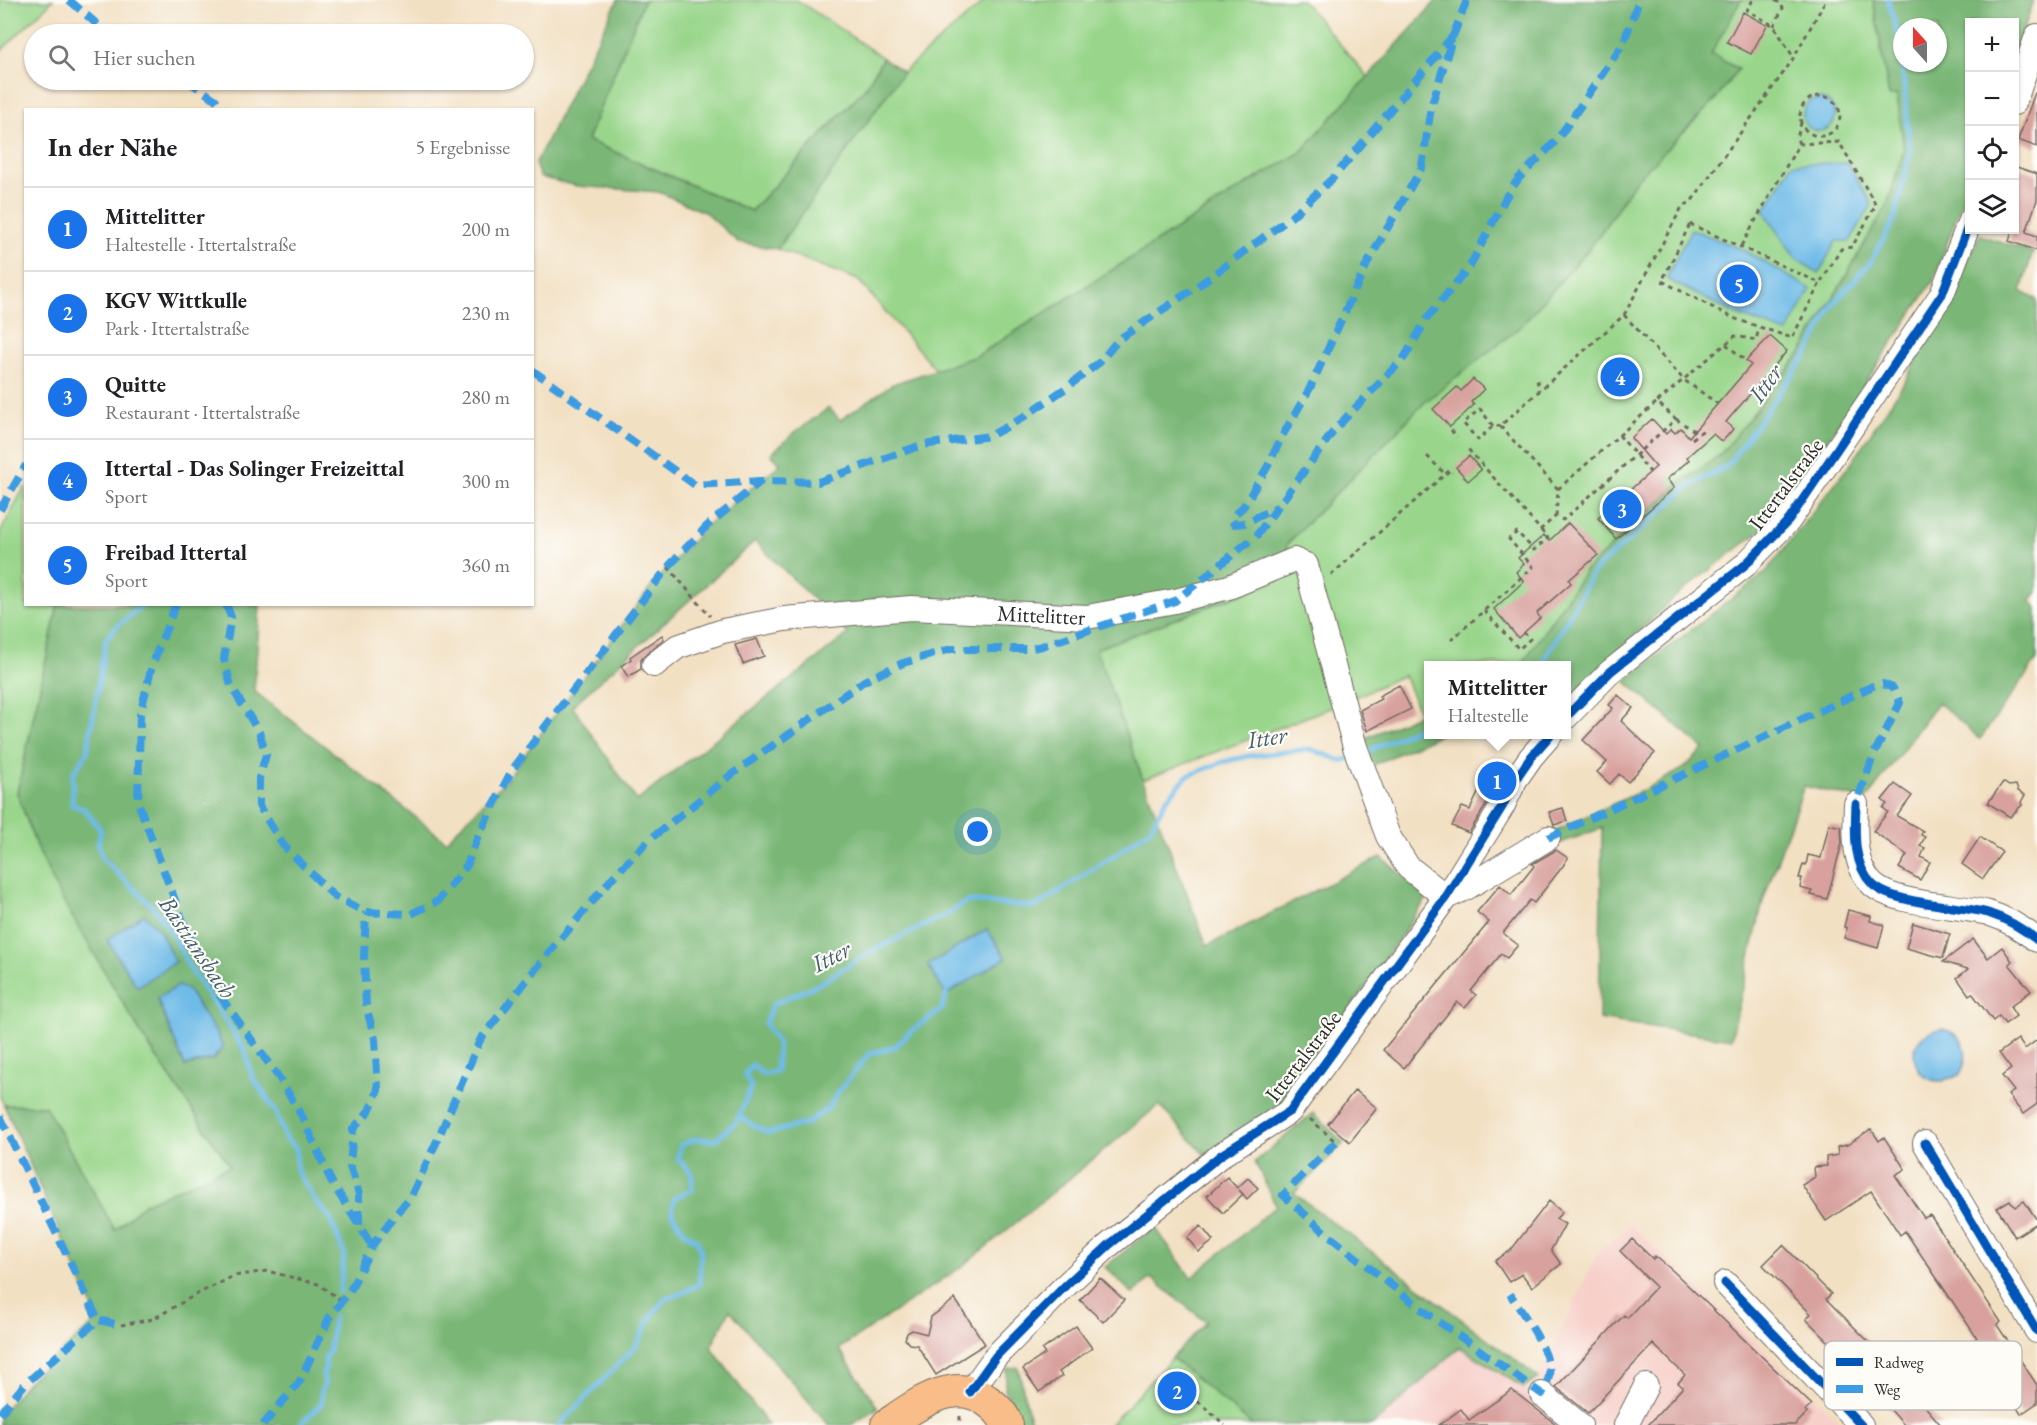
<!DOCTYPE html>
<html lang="de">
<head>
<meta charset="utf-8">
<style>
  :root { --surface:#fff; --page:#f6f6f6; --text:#202124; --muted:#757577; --line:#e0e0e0; --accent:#1a73e8 }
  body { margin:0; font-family:"EB Garamond",serif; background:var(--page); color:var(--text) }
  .controls { position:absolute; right:18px; top:18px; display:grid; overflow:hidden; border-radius:0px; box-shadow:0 2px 4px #0004 }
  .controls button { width:54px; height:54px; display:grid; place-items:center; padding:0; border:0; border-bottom:2px solid var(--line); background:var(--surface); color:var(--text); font:30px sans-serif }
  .compass { position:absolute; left:1893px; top:18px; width:54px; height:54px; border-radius:50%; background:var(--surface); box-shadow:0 2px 4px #0004; rotate:339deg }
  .you { position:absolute; left:978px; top:832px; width:21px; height:21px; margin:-15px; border:4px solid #fff; border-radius:50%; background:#1a73e8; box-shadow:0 0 0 9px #1a73e833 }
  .badge { display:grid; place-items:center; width:39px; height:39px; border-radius:50%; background:var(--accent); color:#fff; font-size:20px; font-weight:700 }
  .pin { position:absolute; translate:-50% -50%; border:3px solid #fff; box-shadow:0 2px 6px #0006 }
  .popup { position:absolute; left:1424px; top:661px; width:147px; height:78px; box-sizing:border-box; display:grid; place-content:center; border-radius:0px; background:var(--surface); filter:drop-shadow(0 2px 4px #0005); font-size:20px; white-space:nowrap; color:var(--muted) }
  .popup b { font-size:22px; color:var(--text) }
  .popup::after { content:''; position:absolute; left:50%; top:100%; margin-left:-12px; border:12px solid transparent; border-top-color:var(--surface) }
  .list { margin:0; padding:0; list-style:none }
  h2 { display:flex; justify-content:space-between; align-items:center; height:78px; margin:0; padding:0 24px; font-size:26px }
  h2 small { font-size:20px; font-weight:400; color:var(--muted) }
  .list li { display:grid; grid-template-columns:39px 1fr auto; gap:18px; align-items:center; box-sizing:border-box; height:84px; padding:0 24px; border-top:2px solid var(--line) }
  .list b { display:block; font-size:22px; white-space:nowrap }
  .list p { margin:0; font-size:20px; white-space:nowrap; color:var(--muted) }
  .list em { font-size:20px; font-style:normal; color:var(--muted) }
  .icon { flex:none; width:33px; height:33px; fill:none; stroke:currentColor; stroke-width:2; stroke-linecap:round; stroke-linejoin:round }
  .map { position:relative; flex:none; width:2037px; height:1425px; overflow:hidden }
  .search { position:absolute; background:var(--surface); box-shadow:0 2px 4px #0004; left:24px; top:24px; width:510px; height:66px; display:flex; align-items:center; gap:15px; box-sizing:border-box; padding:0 21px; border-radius:33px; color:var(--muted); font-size:22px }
  .panel { position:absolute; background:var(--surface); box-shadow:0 2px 4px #0004; left:24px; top:108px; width:510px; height:498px; border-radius:0px }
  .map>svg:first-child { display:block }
</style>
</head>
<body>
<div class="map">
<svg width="2037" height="1425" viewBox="0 0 2037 1425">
  <rect width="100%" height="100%" fill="#fdfcf7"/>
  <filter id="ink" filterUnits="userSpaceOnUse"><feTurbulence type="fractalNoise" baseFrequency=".0167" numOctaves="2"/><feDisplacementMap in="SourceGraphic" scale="12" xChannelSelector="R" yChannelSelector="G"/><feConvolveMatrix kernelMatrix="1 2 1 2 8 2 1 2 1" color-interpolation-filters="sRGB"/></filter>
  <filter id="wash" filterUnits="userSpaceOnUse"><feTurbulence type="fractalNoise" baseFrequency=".008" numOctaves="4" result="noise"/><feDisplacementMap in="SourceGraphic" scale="24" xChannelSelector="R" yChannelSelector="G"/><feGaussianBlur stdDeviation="1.35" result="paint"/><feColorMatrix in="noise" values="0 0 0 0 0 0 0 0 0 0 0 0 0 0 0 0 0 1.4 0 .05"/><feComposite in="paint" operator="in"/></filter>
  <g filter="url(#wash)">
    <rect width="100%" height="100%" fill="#f2e0c3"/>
    <path fill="#f7d0ca" d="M1631,1225L1843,1425H1588L1539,1378L1599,1250Z
      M1460,1347L1524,1388L1571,1425H1373Z"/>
    <path fill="#99d68b" stroke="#62805b" stroke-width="1.5" d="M0,0H53L0,52Z
      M644,0H797L883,58L866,87L751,211L587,140Z
      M986,0H1302L1368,77L1300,153L1252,181L977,356L936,370L858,280L777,249L903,72Z
      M1741,0H1873L1889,96L1897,95L1904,150L1888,203L1802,352L1720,455L1680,483L1586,570L1522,664L1428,666V709L1420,714L1404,675L1335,706L1143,780L1095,649L1294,574L1286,545L1426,401L1521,326L1593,244L1637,179L1715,100L1738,69L1710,54Z
      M25,486L26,604L58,605L17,793L36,845L59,894L145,1040L230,1166L144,1204L115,1230L45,1106L4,1105L0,1096V533Z
      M1172,1358L1253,1425H1110Z"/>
    <path fill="#7ab777" stroke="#527151" stroke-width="1.5" fill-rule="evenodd" d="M618,0H644L587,140L751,211L866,87L883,58L903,72L777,249L738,242L706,213L659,192L577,186L540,177L535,164Z
      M1437,0H1741L1711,54L1738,69L1715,100L1637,179L1593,244L1521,326L1426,401L1286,545L1294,574L1096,649L1143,780L1207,946L1381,857L1427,898L1288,1099L1205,1155L1159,1105L963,1266L839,1349L878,1408L851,1425H829L730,1310L711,1347L768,1425H0V1415L28,1381L98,1320L4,1105L45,1106L115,1230L144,1204L230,1166L145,1040L59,894L36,845L17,793L58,605H260L254,691L446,841L506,780L657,579L707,525L780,464L771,454L795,432L829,408L840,420L893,384L977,356L1252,181L1300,153ZM755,541L848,634L637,801L572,706ZM187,989L217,1034L223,1047L214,1059L185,1066L157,999Z
      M1873,0H2034L2015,55L2014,22H1970L1969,181L1934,280L1803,477L1760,531L1675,597L1592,676L1566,705V666H1519L1522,664L1586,570L1680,483L1720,455L1802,352L1888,203L1904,150L1897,95L1889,96ZM1902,27H1938V63H1902Z
      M1980,235L2033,252L2021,291L2037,300V592L2030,601L2037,608V660L1980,739L1938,702L1866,800L1804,786L1763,901L1731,1039L1599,1019L1602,828L1555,845L1550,833L1646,789L1683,769L1704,749L1625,681L1766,572L1851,463L1906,380Z
      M1428,709V734L1439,735L1369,767L1361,740L1420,714Z
      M1313,1113L1344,1143L1294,1193L1539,1378L1524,1388L1460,1347L1373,1425H1252L1172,1358L1206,1322L1151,1278L1133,1294L1105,1267L1155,1227L1191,1278L1276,1206L1255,1162Z
      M1018,1367L1030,1420L1041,1425H1021L1005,1390L1007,1369Z"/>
    <path fill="#6ebbe8" stroke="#4c738a" stroke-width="1.5" d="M1803 115a16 16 0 1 1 32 0a16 16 0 1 1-32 0Z
      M1847,163L1872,204L1850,241H1836L1819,273L1796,259L1764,211L1792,164Z
      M1691,229L1741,249L1811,289L1787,333L1738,315L1666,279Z
      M144,914L160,931L175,962L137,987L107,940Z
      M987,929L1006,958L946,995L928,965Z
      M178,986L187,989L217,1034L223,1047L213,1059L185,1066L157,998Z
      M1942,1029C1966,1034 1971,1054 1960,1074C1915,1103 1893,1033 1942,1029Z"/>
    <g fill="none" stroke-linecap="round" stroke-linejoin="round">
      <path stroke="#6ebbe8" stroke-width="5" d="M1888,0L1901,45L1902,59
        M141,604V607L118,625L106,639L87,753L73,773L72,805L84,809L101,830L98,844L102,858L152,906L171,931L189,967L245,1050L252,1076L276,1112L285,1138L296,1148L297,1171L316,1202L329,1216L344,1253L340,1292
        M1541,666L1594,571L1688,487L1727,466L1810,350L1833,304L1870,263L1895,219L1910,152L1902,63
        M1364,753L1428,723
        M739,1116L754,1126L769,1133L808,1123L829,1107L838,1092L869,1054L895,1047L910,1032L942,1009L946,995
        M300,1425L322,1403L321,1390L325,1385L323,1372L326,1368L325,1357L329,1351L334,1316
        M559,1425L636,1346L652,1315L666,1298L681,1294L699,1284L701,1252L697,1240L685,1233L672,1214L674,1198L692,1190V1173L678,1159L681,1145L696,1139L715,1140L737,1121L751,1087L745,1074L752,1065L764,1075L776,1071L778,1044L765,1024L773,1004L819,984L872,951L944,916L968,901L1035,907L1116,854L1150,829L1166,800L1187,776L1223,762L1249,756L1310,749L1342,761L1353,757"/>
    </g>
    <g id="blocks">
      <path fill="#d8a19e" d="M1743,12L1767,25L1751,54L1727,42Z
        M2035,93H2037V147L2018,140Z
        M2014,166L2037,174V200L2026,232L2037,236V251L2009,241L2013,230H2014Z
        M1770,336L1787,351L1726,422L1733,429L1722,442L1713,434L1687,457L1689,460L1667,479L1674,488L1616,539L1598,518L1656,467L1631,438L1652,419L1666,434L1671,429L1675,433L1681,428L1689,437L1751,365L1746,361Z
        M1473,379L1484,389L1471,402L1474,405L1450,427L1433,409L1457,387L1461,391Z
        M1469,456L1481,470L1468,481L1456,467Z
        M1568,523L1598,555L1569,580L1571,583L1537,613L1540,618L1518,638L1494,609L1524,581L1516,572L1524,564L1518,558L1544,535L1549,541Z
        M662,635L664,639L641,659V669L628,677L621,666L631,659L630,657Z
        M757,639L764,656L743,664L735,645Z
        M1399,685L1411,709L1367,731L1360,710L1381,699L1379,696Z
        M1618,695L1633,708L1621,721L1655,753L1628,782L1619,774L1610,784L1597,772L1607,762L1583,740L1613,708L1609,705Z
        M2003,782L2009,786L2016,785L2018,791L2025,795L2021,802L2022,805L2010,817L1988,803Z
        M1895,784L1912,796L1897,816L1923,831L1921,835L1925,837L1920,846L1925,848L1921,857L1930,862L1920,880L1899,868L1907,855L1873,831L1888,812L1883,808L1887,804L1882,800Z
        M1479,791L1491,797L1469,833L1452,826L1462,807L1470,810Z
        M1563,808L1567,821L1554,825L1549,812Z
        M1829,824L1841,827L1842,843L1827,899L1811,895L1812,891L1800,888L1802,878H1799L1803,864L1806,865L1808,855L1821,858Z
        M1980,837L2002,852L1983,879L1962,864Z
        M1556,850L1568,858L1563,866L1534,903L1530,900L1503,933L1518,945L1507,958L1501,954L1471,991L1476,995L1465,1008L1457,1002L1404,1068L1383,1050L1489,922L1477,912L1500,885L1511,895L1534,866L1532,864Z
        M1848,910L1871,916L1870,921L1884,925L1878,948L1844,938L1847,928L1844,927Z
        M1913,923L1950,934L1943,958L1906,948Z
        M1973,939L1988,958L2002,947L2012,961L2009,964L2031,991L2010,1007L2016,1016L2005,1024L1999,1016L1993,1021L1972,993L1969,995L1957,978L1968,969L1943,962Z
        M2018,1039L2025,1049L2037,1040V1104L2023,1114L2008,1095L2014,1091L2002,1076L2011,1069L1999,1053Z
        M1355,1090L1377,1108L1350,1142L1328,1124Z
        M1871,1129L1879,1141L1884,1137L1905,1169L1895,1175L1924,1218L1930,1215L2001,1322L1997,1325L2037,1385V1403L2021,1414L1973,1341L1977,1338L1934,1274L1905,1231L1900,1235L1871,1191L1826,1221L1802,1185L1815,1177L1814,1167L1827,1166L1826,1157L1838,1155L1837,1147L1847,1145Z
        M1227,1177L1237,1188L1248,1178L1258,1188L1247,1199L1239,1190L1243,1194L1223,1213L1207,1196Z
        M2010,1200L2015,1207L2024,1201L2037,1220V1223L2015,1237L1997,1208Z
        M1549,1201L1562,1212L1556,1219L1565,1224L1551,1250L1561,1264L1532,1287L1522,1274L1509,1282L1495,1261L1511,1250Z
        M1201,1226L1213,1241L1199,1252L1187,1238Z
        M1632,1239L1653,1259L1655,1256L1673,1271L1812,1405L1805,1411L1807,1413L1795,1425H1648L1683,1387L1678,1383L1685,1375L1653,1344L1588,1413L1556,1387L1624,1315L1627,1318L1656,1287L1620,1251Z
        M1783,1245L1831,1294L1826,1299L1874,1347L1854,1367L1806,1319L1811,1314L1763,1265Z
        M1100,1278L1124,1300L1103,1322L1080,1300Z
        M955,1299L985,1344L936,1375L917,1345L909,1344L905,1339L907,1333L912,1330L927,1334L931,1317Z
        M1076,1326L1092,1348L1059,1372L1062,1376L1039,1392L1023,1369L1045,1354L1042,1350Z
        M1892,1368L1941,1425H1904L1870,1386Z
        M1512,1390L1557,1425H1439L1461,1409L1469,1420Z"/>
    </g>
  </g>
  <g filter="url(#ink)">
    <use href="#blocks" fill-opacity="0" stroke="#716a60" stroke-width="1.5"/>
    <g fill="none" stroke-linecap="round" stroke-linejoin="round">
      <defs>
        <g id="minor">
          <path d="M2014,103L2037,36"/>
          <path id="s1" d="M654,665L677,647L723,631L784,619L911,608L1087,617L1175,601L1229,587L1294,560L1306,565L1355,747L1388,836L1408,867L1446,897"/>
          <path d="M1566,717L1610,672L1745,565L1789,520L1942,294L1970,221"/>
          <path d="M1856,804C1855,831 1852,863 1872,884C1893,905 1959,905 1988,913C2007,919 2022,928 2037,940"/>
          <path d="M1446,897L1466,888L1548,838"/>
          <path d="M1925,1143L2037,1331"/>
          <path d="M1725,1283L1861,1425"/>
          <path d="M970,1392L996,1356L1066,1285L1109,1245L1221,1155L1290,1111L1446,897L1502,807L1515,780L1531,757L1551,734"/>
          <path d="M1542,1394L1580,1425"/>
          <path d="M1626,1425L1646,1386"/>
        </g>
        <path id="major" d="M887,1425C915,1406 953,1376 986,1400C995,1406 1004,1415 1007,1425"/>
      </defs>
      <use href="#minor" stroke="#716a60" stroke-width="26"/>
      <use href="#major" stroke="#716a60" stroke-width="34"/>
      <path stroke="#716a60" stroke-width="3" stroke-dasharray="4.5 4.5" stroke-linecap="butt" d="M1753,0L1747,10L1774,26L1794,58
        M1774,26L1783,8L1780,3L1775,0
        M1800 116a20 20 0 1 1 40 0a20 20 0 1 1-40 0Z
        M1799,144L1797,138L1801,123
        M1690,224L1820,283L1792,338L1733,318L1662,281Z
        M1741,246L1799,144L1839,142L1876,205L1852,247L1841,249L1820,283
        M1624,315L1684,380L1718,404
        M1726,344L1746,361
        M1537,380L1539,390
        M1676,419L1699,434
        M1493,426L1480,409L1463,423L1478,440L1493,426H1500
        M1451,430L1457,437
        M1619,435L1650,472
        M1692,439L1706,428
        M1427,456L1445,474
        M1558,489L1500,426L1624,315L1682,207L1691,202L1791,62L1826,0
        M1556,516L1558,489L1657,402
        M1540,530L1556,516L1563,520L1676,419L1657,402L1735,336L1756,340L1759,328
        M668,567L710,616
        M1331,575L1450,470L1452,473
        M1484,611L1519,649L1530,639L1524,633
        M1451,640L1533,567L1509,539L1517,532L1534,550L1548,538L1467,448
        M1310,1119L1336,1142
        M121,1325L153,1319L197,1294L234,1276L267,1271L318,1284L342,1301
        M1184,1389L1225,1425
        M960,1416V1425"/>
      <use href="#minor" stroke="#fff" stroke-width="24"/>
      <use href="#major" stroke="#f8bd89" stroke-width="32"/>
      <path stroke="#3d9ce1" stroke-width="8" stroke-dasharray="15 8" stroke-linecap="butt" d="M69,0L99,26L113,34
        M1453,36L1467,0
        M186,80L215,99L224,110
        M532,370L695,485L761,481L818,482L922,445L990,436L1019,420L1066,388L1100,362L1118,340L1199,285L1291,217L1333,178L1453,36L1431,107L1422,167L1367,264L1310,388L1281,438L1268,466L1243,507L1236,513L1232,520L1234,524L1245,523L1277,507
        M0,510L26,465
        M176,604L152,665L140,715L138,802L186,930L220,996L280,1079L303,1118L331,1181L372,1246
        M226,604L231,617L224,659L231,686L260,734L266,755L259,778V806L283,845L335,897L366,912L411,914L438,901L467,865L478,836L512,770L668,567L707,526L761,481
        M1548,838L1875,685L1883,684L1893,688L1900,703L1874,754L1856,804
        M0,1116L98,1320
        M1336,1142L1283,1195L1328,1235L1428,1314L1542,1394C1544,1389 1548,1382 1549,1376C1552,1352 1523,1314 1510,1294
        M359,1225V1194L350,1166L353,1129L369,1111L378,1090L375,1039L366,1006L364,957L366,912
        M0,1414L25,1384L98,1320L121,1325
        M263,1425L300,1381L329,1318L351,1289L372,1246L388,1224L411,1196L437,1141L480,1040L537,967L613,877L649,840L731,775L864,681L903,663L951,649H1028L1042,646L1175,601L1257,535L1336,428L1404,358L1428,317L1470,266L1507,195L1519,178L1557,140L1623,44L1639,0"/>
      <defs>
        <path id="cycleway" d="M1566,717L1610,672L1745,565L1789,520L1942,294L1970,221
          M1856,804C1855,831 1852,863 1872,884C1893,905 1959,905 1988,913C2007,919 2022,928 2037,940
          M1925,1143L2037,1331
          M1725,1283L1861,1425
          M970,1392L996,1356L1066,1285L1109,1245L1221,1155L1290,1111L1446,897L1502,807L1515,780L1531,757L1551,734"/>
      </defs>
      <use href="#cycleway" stroke="#fdfcf7" stroke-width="13"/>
      <use href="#cycleway" stroke="#0057b8" stroke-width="9"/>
    </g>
  </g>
  <g text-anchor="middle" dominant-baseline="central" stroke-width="4.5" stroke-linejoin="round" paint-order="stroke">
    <g font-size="22" fill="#2b2b2b" stroke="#fdfcf7">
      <text transform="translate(1786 484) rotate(-53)">Ittertalstraße</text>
      <text stroke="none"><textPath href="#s1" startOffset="398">Mittelitter</textPath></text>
      <text transform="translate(1303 1056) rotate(-52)">Ittertalstraße</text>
    </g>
    <g font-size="24" font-style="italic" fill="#425d6d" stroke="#fdfcf7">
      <text transform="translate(1765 383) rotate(-55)">Itter</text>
      <text transform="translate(1267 737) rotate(-9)">Itter</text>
      <text transform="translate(198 947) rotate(56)">Bastiansbach</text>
      <text transform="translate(831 956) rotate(-28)">Itter</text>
    </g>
  </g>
  <rect x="1824" y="1341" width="198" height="69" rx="9" fill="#fdfcf7" stroke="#bebdba" stroke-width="1.5"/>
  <rect x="1836" y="1358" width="27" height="8" fill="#0057b8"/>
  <rect x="1836" y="1385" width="27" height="8" fill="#3d9ce1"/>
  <g font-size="16" fill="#2b2b2b">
    <text x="1874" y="1368">Radweg</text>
    <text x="1874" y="1395">Weg</text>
  </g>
</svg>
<div class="controls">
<button>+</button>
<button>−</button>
<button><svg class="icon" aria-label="locate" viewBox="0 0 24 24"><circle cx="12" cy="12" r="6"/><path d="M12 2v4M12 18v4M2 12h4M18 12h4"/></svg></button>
<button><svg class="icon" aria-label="layers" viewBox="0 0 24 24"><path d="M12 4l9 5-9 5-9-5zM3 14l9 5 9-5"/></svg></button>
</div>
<svg class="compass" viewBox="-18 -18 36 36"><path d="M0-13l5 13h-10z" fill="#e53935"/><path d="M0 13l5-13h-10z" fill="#757577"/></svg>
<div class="you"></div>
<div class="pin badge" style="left:1497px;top:781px">1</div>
<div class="popup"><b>Mittelitter</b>Haltestelle</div>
<div class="pin badge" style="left:1177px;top:1391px">2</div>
<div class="pin badge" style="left:1622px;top:509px">3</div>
<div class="pin badge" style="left:1620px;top:377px">4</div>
<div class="pin badge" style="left:1739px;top:284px">5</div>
<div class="search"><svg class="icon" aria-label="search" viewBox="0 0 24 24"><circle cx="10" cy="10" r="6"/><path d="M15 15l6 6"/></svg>Hier suchen</div>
<section class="panel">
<h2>In der Nähe<small>5 Ergebnisse</small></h2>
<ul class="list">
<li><span class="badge">1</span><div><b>Mittelitter</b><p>Haltestelle · Ittertalstraße</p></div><em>200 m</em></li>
<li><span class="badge">2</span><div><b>KGV Wittkulle</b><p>Park · Ittertalstraße</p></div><em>230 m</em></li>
<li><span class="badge">3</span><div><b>Quitte</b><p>Restaurant · Ittertalstraße</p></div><em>280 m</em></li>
<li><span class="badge">4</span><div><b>Ittertal - Das Solinger Freizeittal</b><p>Sport</p></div><em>300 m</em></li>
<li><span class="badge">5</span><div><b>Freibad Ittertal</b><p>Sport</p></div><em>360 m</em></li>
</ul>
</section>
</div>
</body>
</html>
